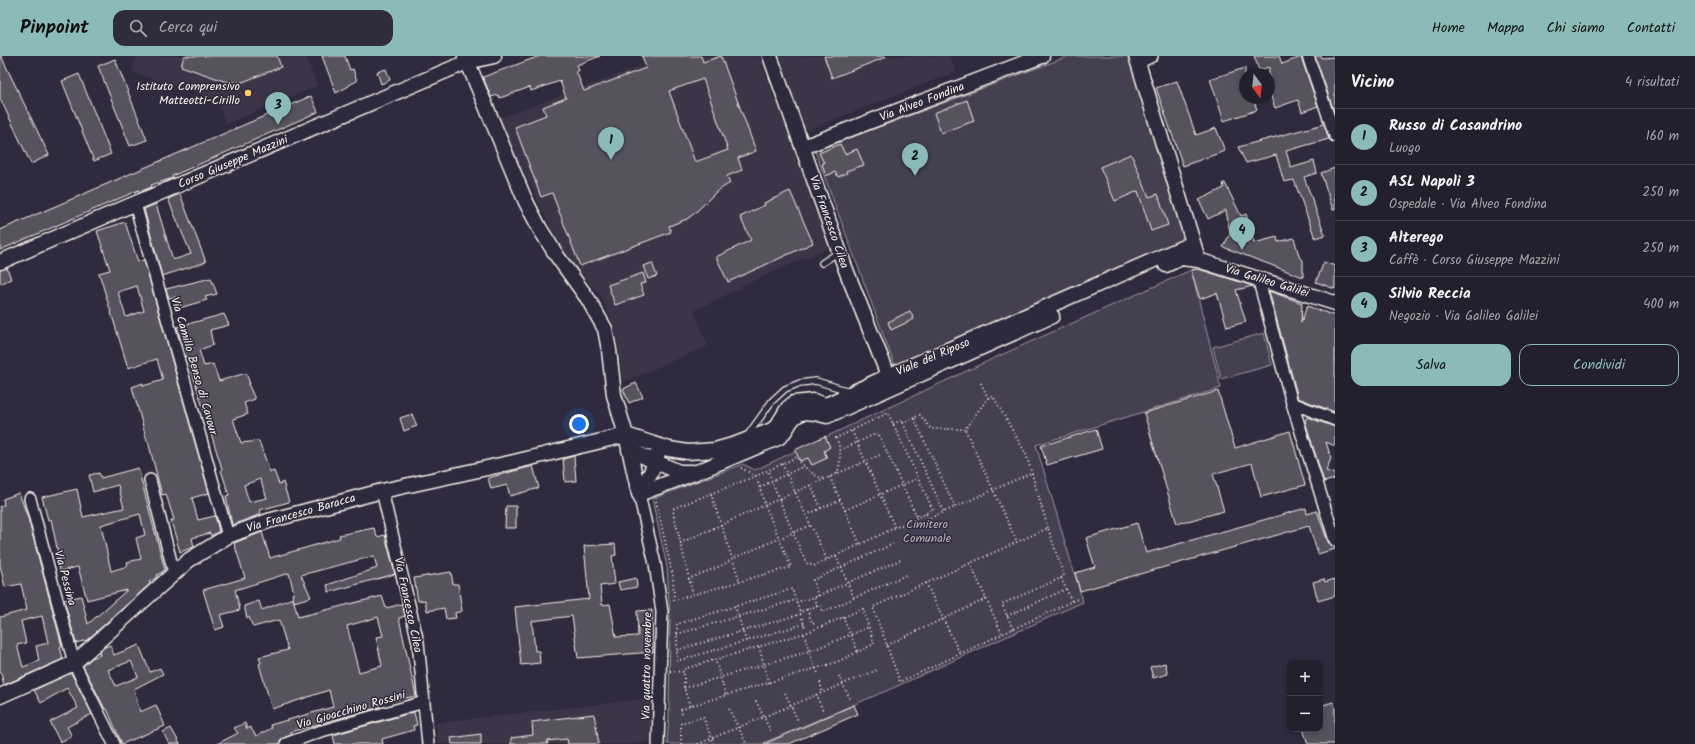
<!DOCTYPE html>
<html lang="it">
<head>
<meta charset="utf-8">
<style>
  :root { --surface:#23202e; --page:#2f2d3a; --text:#f1f3f6; --muted:#a3a3aa; --line:#403e4a; --accent:#8bbbb9 }
  body { margin:0; font-family:Kalam,sans-serif; background:var(--page); color:var(--text) }
  .controls { position:absolute; right:12px; bottom:12px; display:grid; overflow:hidden; border-radius:8px; box-shadow:0 2px 6px #0003 }
  .controls button { width:36px; height:36px; display:grid; place-items:center; padding:0; border:0; border-bottom:1px solid var(--line); background:var(--surface); color:var(--text); font:20px sans-serif }
  .compass { position:absolute; left:1239px; top:12px; width:36px; height:36px; border-radius:50%; background:var(--surface); box-shadow:0 2px 6px #0003; rotate:165deg }
  .you { position:absolute; left:579px; top:368px; width:14px; height:14px; margin:-10px; border:3px solid #fff; border-radius:50%; background:#1a73e8; box-shadow:0 0 0 6px #1a73e833 }
  .badge { display:grid; place-items:center; width:26px; height:26px; border-radius:50%; background:var(--accent); color:#111; font-size:13px; font-weight:700 }
  .pin { position:absolute; translate:-50% -33px; filter:drop-shadow(0 1px 2px #0008) }
  .pin::after { content:''; position:absolute; top:21px; width:14px; height:12px; background:inherit; clip-path:polygon(0 0,100% 0,50% 100%) }
  .list { margin:0; padding:0; list-style:none }
  h2 { display:flex; justify-content:space-between; align-items:center; height:52px; margin:0; padding:0 16px; font-size:17px }
  h2 small { font-size:13px; font-weight:400; color:var(--muted) }
  .list li { display:grid; grid-template-columns:26px 1fr auto; gap:12px; align-items:center; box-sizing:border-box; height:56px; padding:0 16px; border-top:1px solid var(--line) }
  .list b { display:block; font-size:15px; white-space:nowrap }
  .list p { margin:0; font-size:13px; white-space:nowrap; color:var(--muted) }
  .list em { font-size:13px; font-style:normal; color:var(--muted) }
  .actions { display:flex; gap:8px; padding:12px 16px }
  .actions a { flex:1; padding:9px 0; border:1px solid var(--accent); border-radius:12px; text-align:center; font-size:14px; color:var(--accent) }
  .actions .main { background:var(--accent); color:#111 }
  .icon { flex:none; width:22px; height:22px; fill:none; stroke:currentColor; stroke-width:2; stroke-linecap:round; stroke-linejoin:round }
  .map { position:relative; flex:none; width:1335px; height:688px; overflow:hidden }
  header { display:flex; align-items:center; gap:24px; box-sizing:border-box; height:56px; padding:0 20px; background:var(--accent); color:#111 }
  header strong { font-size:19px }
  nav { display:flex; gap:22px; margin-inline-start:auto; font-size:14px }
  .search { width:280px; height:36px; background:var(--page); display:flex; align-items:center; gap:10px; box-sizing:border-box; padding:0 14px; border-radius:12px; color:var(--muted); font-size:15px }
  main { display:flex }
  aside { flex:1; background:var(--surface) }
  .map>svg:first-child { display:block }
</style>
</head>
<body>
<header>
<strong>Pinpoint</strong>
<div class="search"><svg class="icon" aria-label="search" viewBox="0 0 24 24"><circle cx="10" cy="10" r="6"/><path d="M15 15l6 6"/></svg>Cerca qui</div>
<nav><a>Home</a><a>Mappa</a><a>Chi siamo</a><a>Contatti</a></nav>
</header>
<main>
<div class="map">
<svg width="1335" height="688" viewBox="0 0 1335 688">
  <rect width="100%" height="100%" fill="#2f2a3d"/>
  <filter id="ink" filterUnits="userSpaceOnUse"><feTurbulence type="fractalNoise" baseFrequency=".025" numOctaves="2"/><feDisplacementMap in="SourceGraphic" scale="8" xChannelSelector="R" yChannelSelector="G"/><feConvolveMatrix kernelMatrix="1 2 1 2 8 2 1 2 1" color-interpolation-filters="sRGB"/></filter>
  <g filter="url(#ink)">
    <path fill="#3b3647" d="M137,0H306L317,30L226,68L217,44L132,16Z
      M669,0H759L831,191L741,230L740,232L694,255L708,290L623,326L615,272L600,239L566,202L497,63Z
      M778,0H949L956,16L805,75Z
      M652,642L650,685L633,688H439L436,667Z"/>
    <path fill="#454050" stroke="#9c989c" d="M1069,0H1128L1186,183L895,310L815,95Z
      M1191,214L1221,332L1036,389L1083,546L893,632L761,688H667L669,659L670,559L667,511L652,443L743,408L755,414L990,304Z
      M1264,277L1272,309L1221,323L1213,291Z"/>
    <path fill="#56525f" stroke="#f4f1e8" fill-rule="evenodd" d="M0,0H1L49,99L31,108L0,42Z
      M184,0H277L281,11L240,27L224,25L181,10Z
      M322,0H345L350,14L353,13L357,25L349,29V30L336,37Z
      M540,0H600L577,9L579,15H576L584,35L646,12L642,0H701L703,6L721,0L756,95L738,102L742,114L727,120L730,127L716,136L695,157L687,163L669,170L671,176L580,210L552,137L541,141L515,71L546,59L543,51L566,42L560,25L531,35L530,31L500,42L498,39L491,41L483,21ZM703,23L728,94L695,106L669,35Z
      M824,0H885L886,1L832,22Z
      M1254,0H1279L1282,8L1301,1L1318,50L1302,56L1298,44L1275,52L1269,35V11L1259,14Z
      M1315,0H1321L1322,2L1335,1V58Z
      M115,3L147,84L130,90L98,10Z
      M1245,12V42H1253L1257,54L1224,65L1210,23Z
      M386,13L390,24L381,28L377,16Z
      M79,18L111,98L94,105L62,25Z
      M1177,25L1196,79L1216,72L1225,95L1183,110L1156,32Z
      M311,40L318,56L172,120L173,122L151,129L152,131L139,136V134L0,194V174Z
      M967,44L974,65L941,77L934,57Z
      M1324,68L1329,83L1286,95L1291,112L1314,105L1317,117L1304,121L1325,179L1315,182L1294,124L1284,126L1276,99L1246,107L1238,91Z
      M840,88L845,98L857,93L864,109L846,115L847,117L838,121L835,116L826,120L822,108L824,107L819,97Z
      M1131,98L1149,141L1158,138L1168,169L1151,175L1138,135L1115,145L1100,111Z
      M1335,112V154H1333L1321,117Z
      M1223,127H1225L1241,160L1246,158L1254,187L1277,181L1278,186L1294,182L1299,200L1303,204V221L1223,191L1230,178L1226,154L1208,163L1199,144L1224,132Z
      M790,135L813,187L728,226L716,201L751,184L740,161L765,149L764,147Z
      M180,138L206,206L162,220L144,153L156,148L173,204L191,198L168,143Z
      M125,166L138,206L144,204L209,437L192,442L198,464L215,460L219,475L211,480L210,477L192,482L194,491L180,496L171,465L174,464L166,438L162,439L148,385H147L132,331L143,327V330L163,324L157,303L128,312L99,217L110,214L97,175ZM137,230L144,255L126,261L118,236Z
      M1324,206L1335,210V233L1316,226Z
      M652,207L657,220L648,223L643,210Z
      M7,212L11,223L0,228V214Z
      M1198,213L1253,230L1236,234L1246,266L1227,271L1217,237L1200,243L1191,214Z
      M643,217L646,227L640,228L644,239L615,249L608,229Z
      M211,222L217,238L205,241L207,244L179,252L175,241L169,242L166,233Z
      M1269,235L1302,247L1301,267L1307,250L1335,260V356L1298,342Z
      M910,255L914,263L891,274L888,266Z
      M224,258L229,269L210,274L213,289L199,294L204,310L213,308L219,325L246,317L250,328H248L255,343L244,347L248,358L233,363L241,387L259,385L270,416L274,415L279,428L283,426L289,446L260,454L261,458L232,469L226,440L229,439L221,414L222,413L187,300L185,301L177,271ZM260,423L267,442L249,446L244,429Z
      M636,327L643,341L629,347L623,333Z
      M1218,335L1235,392L1290,375L1305,429L1261,441L1252,407L1213,418L1224,455L1177,468L1144,357Z
      M412,358L417,370L404,375L400,362Z
      M1307,361L1335,371V390L1326,386L1331,402L1326,415L1335,418V423L1324,426L1305,365Z
      M1096,373L1102,393L1047,409L1041,390Z
      M825,380L830,391L824,395L827,402L812,409L808,402L800,405L795,394Z
      M574,400L576,425L565,426L563,403Z
      M533,410L539,432L510,440L507,429L491,433L488,422Z
      M138,412L165,514L157,519V521L149,526L150,528L87,584L76,587L64,544L81,540L88,568L127,534L87,544L78,511L60,515L56,498L58,497L51,463L48,464L42,441L77,433L83,461L124,452L118,429L93,436L89,419L99,417L101,422ZM140,458L145,479L136,482L141,503L127,506L128,510L111,515L101,469Z
      M19,437L28,462L62,590L60,591L63,603L4,629L0,614V561L27,554L21,528L5,531L0,509V450L4,449L3,443ZM42,560L48,587L36,590L39,605L23,611L17,589L26,587L21,565Z
      M506,450H516V472H505Z
      M1306,452L1307,458L1317,455L1328,486L1331,489L1335,491V493L1318,498L1309,470L1080,535L1075,517L1095,511L1086,482L1137,467L1146,497Z
      M374,472L377,481L385,479L395,518L329,536L327,529L377,512L374,500L301,519L311,541L294,546L293,542L298,561L382,540L386,552L402,548L405,560L399,562L416,640L379,647L380,651L290,676L293,678L281,683L279,688H217L238,677L234,672L245,667L247,673L250,671L256,680L272,672L270,669L333,651L329,634L272,653L259,608L261,607L259,601L288,594L279,564L253,571L249,561L247,562L244,550L259,545L262,554L293,542L292,538L294,537L289,517L235,534L240,554L220,559L224,571L215,574L203,534L245,522L234,487L262,476L270,502L340,482L339,479ZM378,561L383,580L376,581L382,610L359,616L347,570Z
      M615,488L616,499L612,500L615,528L600,530L602,549L610,548L616,581L638,580L637,555L652,554L653,596L578,602L572,560L532,565L535,595H539L540,607L521,609L515,551L589,543L584,490Z
      M451,516L453,528H458L462,555L455,557L456,562L446,563L444,552L427,555L425,544L418,545L414,522Z
      M636,522L637,531L620,534L618,526Z
      M1324,523L1325,526L1335,523V540L1318,545L1313,526Z
      M110,589L114,599L139,589L150,616L160,612L163,618L134,633L140,656L156,649L165,670L122,688L107,653H105L83,610L92,602L100,599L99,596L105,591ZM131,605L138,621L116,630L108,614Z
      M1165,607L1168,618L1153,622L1150,611Z
      M71,617L92,658L67,671L72,680L60,686L50,666L78,652L67,632L41,647L34,634Z
      M1333,646L1335,653V688H1308L1303,673H1320V650Z
      M854,649L858,658L789,688H764Z
      M414,656L417,669L413,670L414,674L382,683L383,688H335L333,679Z
      M594,658L599,688H568L567,683L547,685L548,688H511V682L533,679L532,666Z
      M171,672L180,688H169L163,676Z
      M481,678V688H452L451,682Z"/>
    <g fill="none" stroke-linecap="round" stroke-linejoin="round">
      <defs>
        <path id="service" d="M822,207L839,196
          M747,380L772,345L785,333L800,327L816,325L849,335"/>
        <path id="minor" d="M1308,0L1335,80
          M1138,7L1152,0
          M135,148L228,480
          M1258,222L1292,347L1335,484
          M1292,347L1335,364
          M150,424L174,517
          M382,435L418,586L428,688
          M639,438L655,508L662,556L658,688
          M30,443L74,607L114,688
          M286,688L318,676L424,646"/>
        <path id="tertiary" d="M465,0L525,144L540,173L557,200L588,243L605,273L609,294L614,339L626,379L639,438
          M770,0L846,214L892,329
          M1136,0L1196,196
          M803,91L1042,0
          M0,206L122,153L467,6L494,0
          M1166,209L1181,202L1198,204L1335,247
          M629,394L679,416H692
          M639,438L697,416L778,382C783,379 785,375 788,370C798,351 810,356 827,360L1052,260
          M639,438L651,416L658,397
          M0,640L74,607L189,504L228,480L268,465L382,435L514,406L626,379L669,393L688,396L715,394L736,388L772,374L777,370L788,352L794,347L813,345L826,349L888,320L1193,187"/>
      </defs>
      <use href="#service" stroke="#f4f1e8" stroke-width="8"/>
      <use href="#minor" stroke="#f4f1e8" stroke-width="14"/>
      <use href="#tertiary" stroke="#f4f1e8" stroke-width="17"/>
      <path stroke="#f4f1e8" stroke-width="2" stroke-dasharray="1 3" stroke-linecap="butt" d="M981,327L988,342L965,373L1017,486
        M988,342L993,340L1026,398L1048,472
        M914,362L903,367L944,456
        M893,368L902,364L903,367
        M852,375L895,472
        M840,394L878,377L917,461
        M782,408L827,504
        M741,412L756,420L797,401C803,411 813,420 825,423
        M837,418C841,406 842,393 836,382L888,357L933,454L814,510L806,507L779,443L880,399
        M830,421L860,488
        M811,429L821,452
        M760,431L804,410
        M711,438L740,526
        M656,445L673,521L674,544L791,511L765,449L756,420L674,452L673,455L693,539
        M955,451L914,362L920,359L931,373H965
        M845,454L918,422
        M926,458L928,463L1031,417
        M806,459L840,444
        M680,487L779,443L768,415
        M836,500L840,510
        M970,507L1002,578
        M841,511L854,542
        M1061,522L1064,520L1048,472L873,551L900,626L1079,542
        M688,523L723,509L734,502L811,469
        M926,527L960,598
        M818,540L813,524L893,488
        M815,541L900,504
        M796,546L815,541L817,550L800,556
        M735,550L746,585
        M817,550L820,549L823,556L908,518
        M807,553L812,567L816,566
        M1007,560L1066,533
        M843,561L858,596
        M804,568L677,605V568L792,533L804,568L805,571
        M1013,573L1002,548L1061,522L1072,546
        M677,578L796,544
        M804,578L815,613
        M887,589L986,543
        M759,591L769,627
        M677,594L801,558
        M715,603L726,640
        M816,612L818,618
        M670,615L684,616V632L690,650L837,606L874,588L863,553L808,576L684,613V616
        M839,620L850,643
        M820,626L822,635
        M684,632L813,594L869,571
        M785,637L798,665
        M816,638L823,655
        M756,645L771,676
        M729,653L746,687
        M682,658L681,654L690,650
        M681,688V667L703,661L714,688
        M698,688L877,614"/>
      <use href="#service" stroke="#2f2a3d" stroke-width="5.5"/>
      <use href="#minor" stroke="#2f2a3d" stroke-width="11"/>
      <use href="#tertiary" stroke="#2f2a3d" stroke-width="14"/>
    </g>
  </g>
  <circle fill="#ffd166" stroke="#2f2a3d" stroke-width="1.5" cx="248" cy="37" r="4"/>
  <g text-anchor="middle" dominant-baseline="central" stroke-width="3" stroke-linejoin="round" paint-order="stroke">
    <g font-size="12" fill="#f4f1e8" stroke="#2f2a3d" text-anchor="end">
      <text x="240" y="30">Istituto Comprensivo<tspan x="240" dy="14">Matteotti-Cirillo</tspan></text>
    </g>
    <g font-size="12" fill="#f4f1e8" stroke="#2f2a3d">
      <text transform="translate(922 46) rotate(-21)">Via Alveo Fondina</text>
      <text transform="translate(233 106) rotate(-23)">Corso Giuseppe Mazzini</text>
      <text transform="translate(829 166) rotate(71)">Via Francesco Cilea</text>
      <text transform="translate(1267 225) rotate(17)">Via Galileo Galilei</text>
      <text transform="translate(933 301) rotate(-23)">Viale del Riposo</text>
      <text transform="translate(194 310) rotate(74)">Via Camillo Benso di Cavour</text>
      <text transform="translate(301 457) rotate(-16)">Via Francesco Baracca</text>
      <text transform="translate(65 522) rotate(75)">Via Pessina</text>
      <text transform="translate(408 549) rotate(78)">Via Francesco Cilea</text>
      <text transform="translate(647 610) rotate(-89)">Via quattro novembre</text>
      <text transform="translate(351 654) rotate(-16)">Via Gioacchino Rossini</text>
    </g>
    <g font-size="12" fill="#b7b3b3" stroke="#2f2a3d">
      <text x="927" y="468">Cimitero<tspan x="927" dy="14">Comunale</tspan></text>
    </g>
  </g>
</svg>
<div class="controls">
<button>+</button>
<button>−</button>
</div>
<svg class="compass" viewBox="-18 -18 36 36"><path d="M0-13l5 13h-10z" fill="#e53935"/><path d="M0 13l5-13h-10z" fill="#a3a3aa"/></svg>
<div class="you"></div>
<div class="pin badge" style="left:611px;top:104px">1</div>
<div class="pin badge" style="left:915px;top:120px">2</div>
<div class="pin badge" style="left:278px;top:69px">3</div>
<div class="pin badge" style="left:1242px;top:194px">4</div>
</div>
<aside>
<h2>Vicino<small>4 risultati</small></h2>
<ul class="list">
<li><span class="badge">1</span><div><b>Russo di Casandrino</b><p>Luogo</p></div><em>160 m</em></li>
<li><span class="badge">2</span><div><b>ASL Napoli 3</b><p>Ospedale · Via Alveo Fondina</p></div><em>250 m</em></li>
<li><span class="badge">3</span><div><b>Alterego</b><p>Caffè · Corso Giuseppe Mazzini</p></div><em>250 m</em></li>
<li><span class="badge">4</span><div><b>Silvio Reccia</b><p>Negozio · Via Galileo Galilei</p></div><em>400 m</em></li>
</ul>
<div class="actions"><a class="main">Salva</a><a>Condividi</a></div>
</aside>
</main>
</body>
</html>
